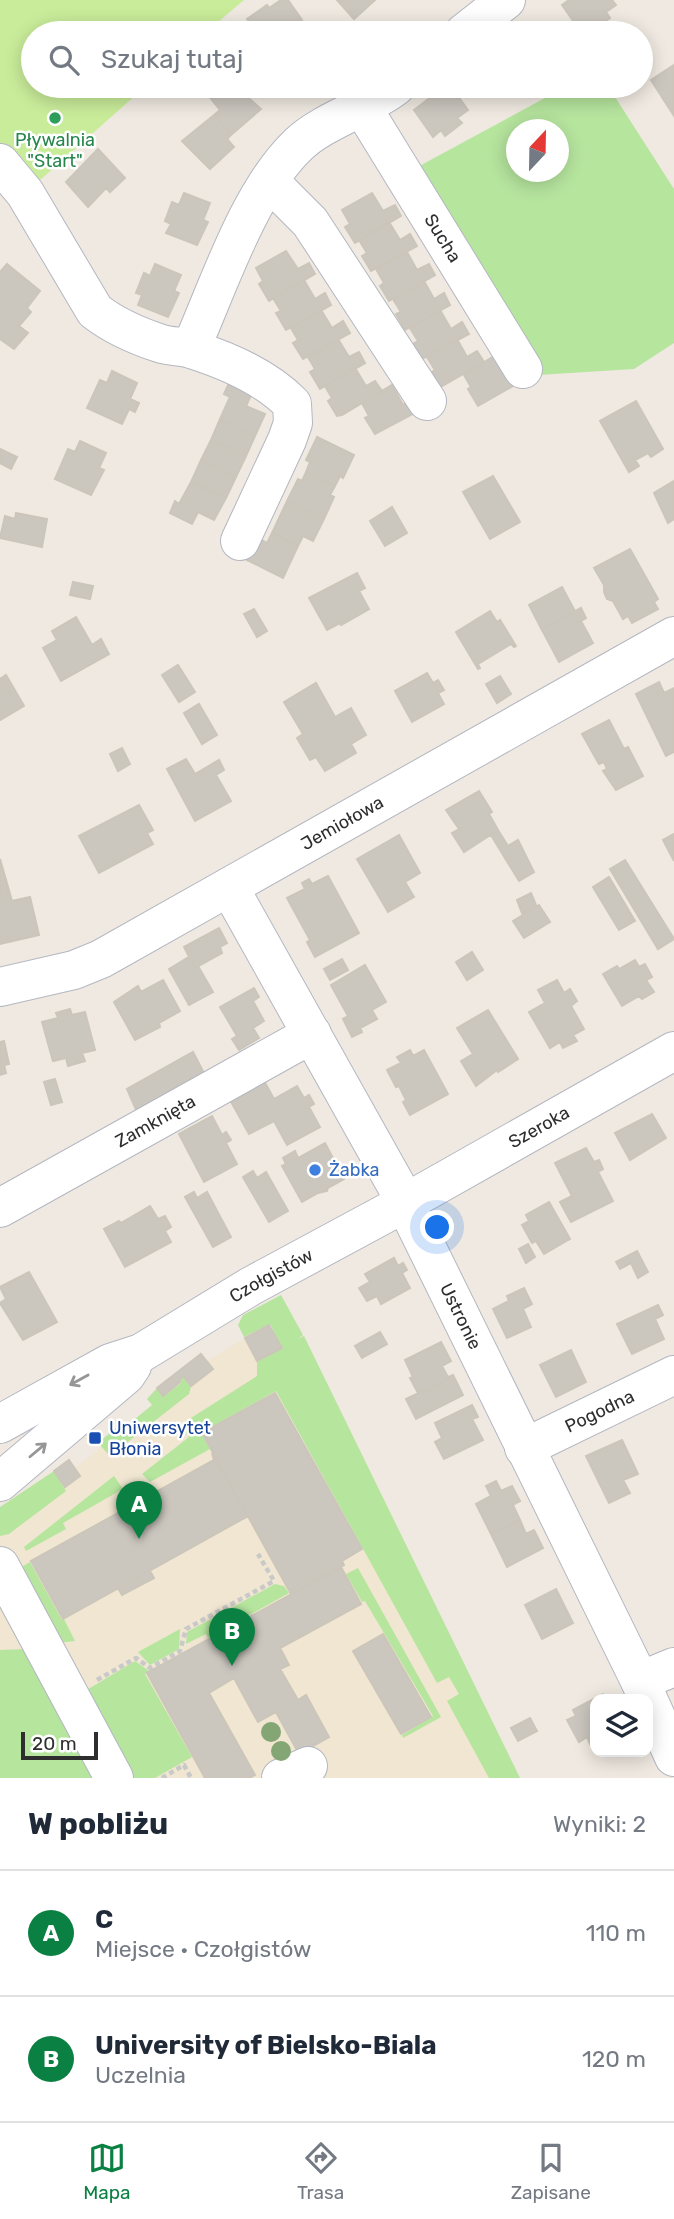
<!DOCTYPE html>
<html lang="pl">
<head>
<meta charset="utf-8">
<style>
  :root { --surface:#fff; --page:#f2f2f3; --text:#1f2937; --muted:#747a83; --line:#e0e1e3; --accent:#0b8043 }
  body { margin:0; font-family:Rubik,sans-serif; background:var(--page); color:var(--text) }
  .controls { position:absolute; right:21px; bottom:21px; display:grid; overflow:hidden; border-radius:14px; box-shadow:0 4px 18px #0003 }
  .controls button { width:63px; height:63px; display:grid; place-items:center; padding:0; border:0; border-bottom:2px solid var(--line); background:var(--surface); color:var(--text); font:35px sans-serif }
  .compass { position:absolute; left:506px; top:119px; width:63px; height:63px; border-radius:50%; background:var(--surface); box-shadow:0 4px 18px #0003; rotate:22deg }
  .scale { position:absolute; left:21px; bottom:18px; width:77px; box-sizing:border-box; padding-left:7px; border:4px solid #2e2e2e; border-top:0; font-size:19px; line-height:24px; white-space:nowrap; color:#2e2e2e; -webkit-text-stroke:5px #fff; paint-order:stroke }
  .you { position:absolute; left:438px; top:1228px; width:24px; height:24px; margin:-18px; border:5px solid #fff; border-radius:50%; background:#1a73e8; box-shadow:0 0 0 10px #1a73e833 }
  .badge { display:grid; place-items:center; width:46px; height:46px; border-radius:50%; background:var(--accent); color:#fff; font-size:23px; font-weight:700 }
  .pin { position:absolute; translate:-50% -58px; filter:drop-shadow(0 2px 4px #0008) }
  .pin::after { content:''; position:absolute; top:37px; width:24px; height:21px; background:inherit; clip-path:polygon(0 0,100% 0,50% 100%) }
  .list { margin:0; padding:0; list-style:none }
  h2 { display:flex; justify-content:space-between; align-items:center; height:91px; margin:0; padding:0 28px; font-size:30px }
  h2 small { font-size:23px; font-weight:400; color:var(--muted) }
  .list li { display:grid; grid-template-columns:46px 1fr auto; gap:21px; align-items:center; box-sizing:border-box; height:126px; padding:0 28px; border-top:2px solid var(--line) }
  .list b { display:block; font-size:26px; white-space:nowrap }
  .list p { margin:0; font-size:23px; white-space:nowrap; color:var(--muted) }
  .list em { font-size:23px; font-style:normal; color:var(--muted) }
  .icon { flex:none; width:38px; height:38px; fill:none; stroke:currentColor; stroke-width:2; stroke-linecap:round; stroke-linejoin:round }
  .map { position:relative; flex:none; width:674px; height:1778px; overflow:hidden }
  .search { position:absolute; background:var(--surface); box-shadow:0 4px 18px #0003; left:21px; right:21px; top:21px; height:77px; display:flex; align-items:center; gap:18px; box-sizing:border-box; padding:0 24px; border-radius:38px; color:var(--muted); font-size:26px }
  .sheet { height:343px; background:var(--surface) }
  nav { display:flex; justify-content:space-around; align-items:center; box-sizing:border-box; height:98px; border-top:2px solid var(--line); background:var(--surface); font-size:19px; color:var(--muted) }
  nav a { display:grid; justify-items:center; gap:4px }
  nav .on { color:var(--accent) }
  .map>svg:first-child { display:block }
</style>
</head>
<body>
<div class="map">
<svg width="674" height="1778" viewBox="0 0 674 1778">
  <rect width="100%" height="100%" fill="#efe9e1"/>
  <path fill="#f0e6d1" d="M303,1335L520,1778H0V1524L60,1479L65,1487L80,1476L75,1468L180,1383L179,1380L183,1376L191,1386L213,1369L207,1361L245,1338L257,1361Z"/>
  <path fill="#b6e59e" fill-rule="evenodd" d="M567,86H608L674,189V343L634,369L538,375L412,170ZM516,130H558V172H516Z
    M281,1295L303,1335L298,1339L304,1336L520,1778H489L447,1701L459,1694L449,1677L437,1683L276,1391L201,1433L210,1449L150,1482L142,1474L189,1437L180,1425L257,1376V1362L282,1348L270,1324L244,1337L238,1325L243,1315Z
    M183,1377L191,1387L189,1394L110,1456L98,1443L119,1425L124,1428L152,1405L147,1399L157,1388L164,1396L181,1383L180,1380Z
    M54,1471L66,1491L9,1534L0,1536V1507Z
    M114,1476L123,1489L63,1523L66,1529L26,1551L24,1547Z
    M30,1562L62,1620L64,1619L75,1641L57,1643L13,1572Z
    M358,1568L441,1717L403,1738L402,1735L433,1716L365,1601L362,1602L346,1574Z
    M275,1584L284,1586L289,1593L208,1638L206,1634L186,1644L187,1632Z
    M180,1629L179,1649L150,1665L138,1652Z
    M27,1649L97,1778H0V1650Z
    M135,1661L149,1671L145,1674L192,1757L155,1778H129L80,1694Z"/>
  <path fill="#c9ec9a" d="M0,0H244L205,33H33V86H146L30,189L0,149Z"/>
  <path fill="#cbc7bf" stroke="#cbc5ba" stroke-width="2" d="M281,0H288L302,20L299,23L303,29L297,33H260L258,30L256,31L247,19L267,5L269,8Z
    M337,0H375L354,19Z
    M569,0H612L616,5L606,12L610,18L593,30L589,25L581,32L562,5Z
    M674,65V116L651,80Z
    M208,86H243L249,92L245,95L261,109L232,134L214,115L220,110L208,95L212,91Z
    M452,88L468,110L457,118L462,123L445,136L441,130L433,137L414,110L435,94L438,98Z
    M214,115L232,134L227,139L234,147L210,169L182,141Z
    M98,149L125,178L110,192L106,188L88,207L66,182Z
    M184,193L210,203L203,220L208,222L197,245L166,233L171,224L165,221L172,202L179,205Z
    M372,193L383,211L395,205L401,216L355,243L345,227L350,224L342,210Z
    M389,222L400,240L410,234L417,246L371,271L362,256L367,253L359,240Z
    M286,251L298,269L309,263L315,274L269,301L259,284L263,281L256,268Z
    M407,252L417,270L429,264L435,275L389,301L380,286L384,283L376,269Z
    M7,264L40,291L27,308L31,312L19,326L28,333L14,349L0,339V272Z
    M155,264L181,275L174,291L179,293L168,317L138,305L142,295L136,293L144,273L150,276Z
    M304,280L315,299L325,293L331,305L286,330L276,313L281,311L273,298Z
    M424,281L434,299L444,293L450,305L405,330L396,314L401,312L393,299Z
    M321,310L332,328L343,321L350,333L303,359L293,343L298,340L291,328Z
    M440,310L451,329L462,322L469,334L422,359L413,344L418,341L410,328Z
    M338,339L349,357L359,352L365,363L320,389L310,372L315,369L308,357Z
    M457,339L467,357L477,351L484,362L439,388L430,373L435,370L427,357Z
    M494,356L520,382L478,406L468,389L471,387L464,375Z
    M355,368L366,386L375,381L382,391L342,415L337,416L328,401L332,398L325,386Z
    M112,371L137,383L130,399L139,403L135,412L129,409L122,424L87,408L100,380L107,383Z
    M229,383L252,393L246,406L265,414L255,436L220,419L230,397L224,394Z
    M392,385L403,405L414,399L420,410L375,434L365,418L369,416L362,403Z
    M636,401L663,449L651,457L648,453L635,460L639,466L629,472L600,421Z
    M220,419L255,436L246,456L211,440Z
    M317,437L354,455L343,478L340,476L335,486L306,472L310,462L306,460Z
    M211,440L246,456L236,477L201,460Z
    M80,441L106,453L99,468L104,470L91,495L55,479L68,449L75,452Z
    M0,449L17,457L11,469L0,463Z
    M201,460L236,477L226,498L191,482Z
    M306,472L335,486L330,495L334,497L324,519L287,501L298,479L302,481Z
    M493,476L520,522L490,539L463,492Z
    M674,481V519L668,523L654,493Z
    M191,482L226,498L214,520L198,512L192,524L170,513L175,501L179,504Z
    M287,501L324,519L313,541L303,536L298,546L272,533Z
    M392,507L407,533L385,546L370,521Z
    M16,513L47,519L42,547L0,538L5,516L15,519Z
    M272,533L298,546L283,578L247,560L258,538L267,543Z
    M630,549L658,599L654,602L658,609L632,623L628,616L623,619L613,601L607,599L604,592V585L594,568Z
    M357,573L365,588L359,591L369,609L341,625L340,623L327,630L309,598Z
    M73,582L93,586L90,599L70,595Z
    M562,587L575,611L542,630L529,605Z
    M581,608L586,618L581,621L593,643L559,662L542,630Z
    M254,609L267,631L257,637L244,614Z
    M490,611L497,622L500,620L516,646L514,647L511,644L478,664L480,668L478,669L456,632Z
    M76,617L92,645L101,639L109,654L61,681L43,648L57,640L52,631Z
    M178,665L195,692L179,702L162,675Z
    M427,673L433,683L438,680L444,690L438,693L444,704L412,722L395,691Z
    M6,675L24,706L0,720V679Z
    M500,676L511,694L497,703L486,684Z
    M659,682L664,693L674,688V752L666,756L636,694Z
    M316,683L335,717L351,708L366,735L351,744L356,753L325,771L316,757L310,760L297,738L303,734L284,702Z
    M199,704L217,735L202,744L184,713Z
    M609,720L624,749L628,747L643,776L616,790L603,771L607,769L604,762L599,764L582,734Z
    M122,748L130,764L118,771L110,754Z
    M186,759L195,774L219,760L224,770L216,775L231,801L195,821L167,769Z
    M479,791L492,812L489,814L498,830L464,852L452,833L459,829L446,810Z
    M139,805L153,830L147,833L153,844L99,873L79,836Z
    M498,830L508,846L518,840L534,872L519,881L491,835Z
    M674,834V861L663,840Z
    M399,835L420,873L405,882L414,897L388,912L357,859Z
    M0,859L12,901L30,897L39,935L0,944Z
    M625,860L674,939L658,949L610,869Z
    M328,876L359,933L315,957L307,942L310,940L287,898L305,889L302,883L309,879L312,884Z
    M609,877L635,921L619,930L593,887Z
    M531,893L536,905L522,913L517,900Z
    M539,905L550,922L524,938L513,921Z
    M219,928L227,943L220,947L222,953L195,968L184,947Z
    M472,952L483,970L467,980L456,962Z
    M189,957L195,968L198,966L213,992L189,1005L169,969Z
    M342,959L348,970L330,980L324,969Z
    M635,960L639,967L645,964L652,977L646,980L654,992L642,999L639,996L622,1006L603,974L617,966L619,969Z
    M365,965L386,1002L372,1010L377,1019L360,1028L362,1032L352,1037L343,1019L348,1016L331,985Z
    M163,980L180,1011L159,1023L160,1027L135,1040L114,1002L138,986L141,992Z
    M557,980L564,993L570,989L577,1001L571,1006L584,1029L573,1035L577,1041L563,1048L560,1042L550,1048L529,1012L545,1003L538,990Z
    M254,988L259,997L253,1001L264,1021L253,1028L259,1038L239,1050L232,1039L237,1036L220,1007Z
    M70,1009L72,1015L85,1012L95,1050L82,1053L85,1061L68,1066L66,1058L53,1061L42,1022L58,1018L56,1013Z
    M488,1010L518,1059L498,1072L497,1070L476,1086L461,1061L473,1054L457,1028Z
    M4,1041L9,1064L4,1065L6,1073L0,1075V1042Z
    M410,1050L413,1056L424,1050L448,1094L410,1115L403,1102L406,1100L399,1086L396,1087L387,1070L401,1063L397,1057Z
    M193,1052L206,1077L138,1114L127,1089Z
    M55,1079L62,1102L51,1105L44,1082Z
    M264,1081L274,1099L297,1086L304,1098L309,1095L314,1104L309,1107L320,1127L287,1145L274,1121L249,1134L230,1100Z
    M652,1114L666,1138L630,1160L615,1133Z
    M212,1116L222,1135L226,1132L231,1140L226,1143L237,1164L204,1182L179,1134Z
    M325,1143L344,1179L328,1188L327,1191L318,1193L302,1202L282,1166L286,1164L283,1158L295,1151L298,1158Z
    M586,1148L594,1162L599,1160L603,1169L598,1172L613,1201L571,1222L560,1202L572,1196L555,1163Z
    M253,1171L257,1178L266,1172L288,1211L269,1222L243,1177Z
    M194,1192L197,1198L207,1192L231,1237L213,1247L185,1197Z
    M549,1202L570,1239L544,1254L536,1241L532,1243L522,1225L529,1221L526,1215Z
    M150,1206L158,1219L165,1216L171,1227L165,1231L171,1242L125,1267L104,1229L119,1221L121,1223Z
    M528,1244L535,1257L526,1263L519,1249Z
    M637,1251L648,1272L638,1278L631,1263L620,1269L616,1262Z
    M394,1258L398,1266L403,1263L407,1270L402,1273L410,1288L381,1304L377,1296L367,1301L359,1288L370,1282L365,1274Z
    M29,1272L57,1322L23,1340L0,1303L6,1299L0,1287Z
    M524,1288L532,1304L523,1309L531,1327L507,1338L493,1309L509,1301L507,1296Z
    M658,1305L663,1315L655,1319L664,1339L632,1354L617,1324Z
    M269,1325L282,1348L257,1361L245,1338Z
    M380,1332L387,1344L362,1358L355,1346Z
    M441,1342L451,1361L442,1366L449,1379L422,1393H418L410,1378L413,1377L405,1360Z
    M571,1350L586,1382L556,1397L540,1365Z
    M201,1354L213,1369L191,1386L183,1376L179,1380L180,1382L163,1396L157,1388Z
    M453,1375L463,1395L416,1419L406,1399L449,1379L448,1377Z
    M275,1393L362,1549L342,1561L344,1565L291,1594L202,1433Z
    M472,1405L478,1417L472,1419L483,1440L444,1459L435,1442L442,1438L435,1423Z
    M622,1440L638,1474L623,1480L630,1493L609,1503L586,1456Z
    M212,1453L248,1516L63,1619L31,1561L214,1460Z
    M69,1460L80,1476L65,1487L54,1471Z
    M496,1481L501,1491L512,1486L520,1501L513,1505L520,1520L491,1534L476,1504L491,1496L486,1486Z
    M520,1520L526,1534L534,1530L543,1548L507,1567L491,1534Z
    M341,1567L361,1604L280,1648L289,1665L280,1669L298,1700L306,1695L329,1737L299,1754L276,1712L258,1722L234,1678L209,1693L255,1775L249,1778H205L147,1673Z
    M150,1571L154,1578L122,1595L118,1588Z
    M556,1589L573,1623L542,1639L525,1605Z
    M383,1634L431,1717L401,1734L353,1651Z
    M603,1694L606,1699H595V1741L590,1744L587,1737L579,1742L567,1720L576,1716L573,1710Z
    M530,1718L537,1731L518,1741L511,1728Z"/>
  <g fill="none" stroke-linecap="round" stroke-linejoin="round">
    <defs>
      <g id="minor">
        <path d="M464,33L506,0"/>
        <path id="s1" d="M362,107L523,369"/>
        <path d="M0,163L25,193L95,311C113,325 140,337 162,344C173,347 184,346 194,350C228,361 267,378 292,404L293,423L287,440L240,541"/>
        <path d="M269,181L310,222L427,401"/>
        <path d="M191,348C219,285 249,191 299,144C323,121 368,108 396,86"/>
        <path id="s2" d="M229,887L396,1185L640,1681L674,1757"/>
        <path id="s3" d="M0,987L74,970L101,959L674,636"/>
        <path id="s4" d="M0,1208L312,1034"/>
        <path id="s5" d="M0,1424L110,1363L141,1353L251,1286L405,1203L674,1051"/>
        <path id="s6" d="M524,1448L674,1375"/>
        <path d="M0,1482L126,1375L132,1366"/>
        <path d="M0,1566L114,1778"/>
        <path d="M640,1681L674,1667"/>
        <path d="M281,1778L308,1766"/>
      </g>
    </defs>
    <use href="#minor" stroke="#b4b7c1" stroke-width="40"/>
    <path stroke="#c9c9c9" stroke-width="4.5" stroke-dasharray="5 3.5" stroke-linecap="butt" d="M97,1680L136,1658L150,1668L180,1651L186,1629L274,1581L258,1554
      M162,1778L184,1765L191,1778"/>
    <use href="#minor" stroke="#fff" stroke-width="38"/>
  </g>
  <g fill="#84a574">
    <circle cx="271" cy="1732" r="10"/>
    <circle cx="281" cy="1751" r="10"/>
  </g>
  <defs><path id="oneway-shaft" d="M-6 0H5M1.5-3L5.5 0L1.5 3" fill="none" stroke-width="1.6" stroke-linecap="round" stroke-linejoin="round" transform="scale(1.75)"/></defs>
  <g stroke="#969696">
    <use href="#oneway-shaft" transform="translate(79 1380) rotate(151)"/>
    <use href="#oneway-shaft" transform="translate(38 1450) rotate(-40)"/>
  </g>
  <circle fill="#2e9e5b" stroke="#fff" stroke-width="2.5" cx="55" cy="118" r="7"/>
  <circle fill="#3f7fe0" stroke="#fff" stroke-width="2.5" cx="315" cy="1170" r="7"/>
  <rect fill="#1a4fb4" stroke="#fff" stroke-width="2.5" x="88" y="1431" width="14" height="14" rx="3.5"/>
  <g text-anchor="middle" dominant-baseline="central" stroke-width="5" stroke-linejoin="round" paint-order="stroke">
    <g font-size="18" fill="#27864d" stroke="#fff">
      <text x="55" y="140">Pływalnia<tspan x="55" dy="21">"Start"</tspan></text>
    </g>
    <g font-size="18" fill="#2e2e2e" stroke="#fff">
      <text stroke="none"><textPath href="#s1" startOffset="154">Sucha</textPath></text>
      <text stroke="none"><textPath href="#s3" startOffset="382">Jemiołowa</textPath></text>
      <text stroke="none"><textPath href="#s4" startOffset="178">Zamknięta</textPath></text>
      <text stroke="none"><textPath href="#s5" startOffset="616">Szeroka</textPath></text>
      <text stroke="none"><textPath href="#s5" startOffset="310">Czołgistów</textPath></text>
      <text stroke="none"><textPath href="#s2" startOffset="488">Ustronie</textPath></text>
      <text stroke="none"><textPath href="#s6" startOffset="84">Pogodna</textPath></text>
    </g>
    <g font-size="18" fill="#366cbe" stroke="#fff" text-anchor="start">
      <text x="329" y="1170">Żabka</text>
    </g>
    <g font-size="18" fill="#164399" stroke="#fff" text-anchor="start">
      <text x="109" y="1428">Uniwersytet<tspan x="109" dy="21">Błonia</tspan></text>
    </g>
  </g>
</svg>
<div class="controls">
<button><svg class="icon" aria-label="layers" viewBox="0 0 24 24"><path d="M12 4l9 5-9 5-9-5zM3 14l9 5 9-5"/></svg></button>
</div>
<svg class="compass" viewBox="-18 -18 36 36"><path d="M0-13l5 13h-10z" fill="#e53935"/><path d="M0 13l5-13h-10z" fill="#747a83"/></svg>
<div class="scale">20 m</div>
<div class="you"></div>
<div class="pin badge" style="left:139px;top:1539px">A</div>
<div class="pin badge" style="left:232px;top:1666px">B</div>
<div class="search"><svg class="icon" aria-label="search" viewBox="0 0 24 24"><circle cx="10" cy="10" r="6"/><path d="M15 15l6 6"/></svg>Szukaj tutaj</div>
</div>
<section class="sheet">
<h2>W pobliżu<small>Wyniki: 2</small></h2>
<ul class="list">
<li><span class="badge">A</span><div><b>C</b><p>Miejsce · Czołgistów</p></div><em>110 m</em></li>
<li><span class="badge">B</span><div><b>University of Bielsko-Biala</b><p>Uczelnia</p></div><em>120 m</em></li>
</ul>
</section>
<nav>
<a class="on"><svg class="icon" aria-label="map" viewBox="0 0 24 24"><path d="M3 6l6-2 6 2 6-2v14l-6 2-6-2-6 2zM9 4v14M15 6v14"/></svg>Mapa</a>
<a><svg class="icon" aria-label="directions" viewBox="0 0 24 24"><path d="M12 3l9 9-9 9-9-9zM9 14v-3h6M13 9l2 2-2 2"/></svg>Trasa</a>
<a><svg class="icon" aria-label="saved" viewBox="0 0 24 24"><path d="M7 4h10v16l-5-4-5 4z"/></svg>Zapisane</a>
</nav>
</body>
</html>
